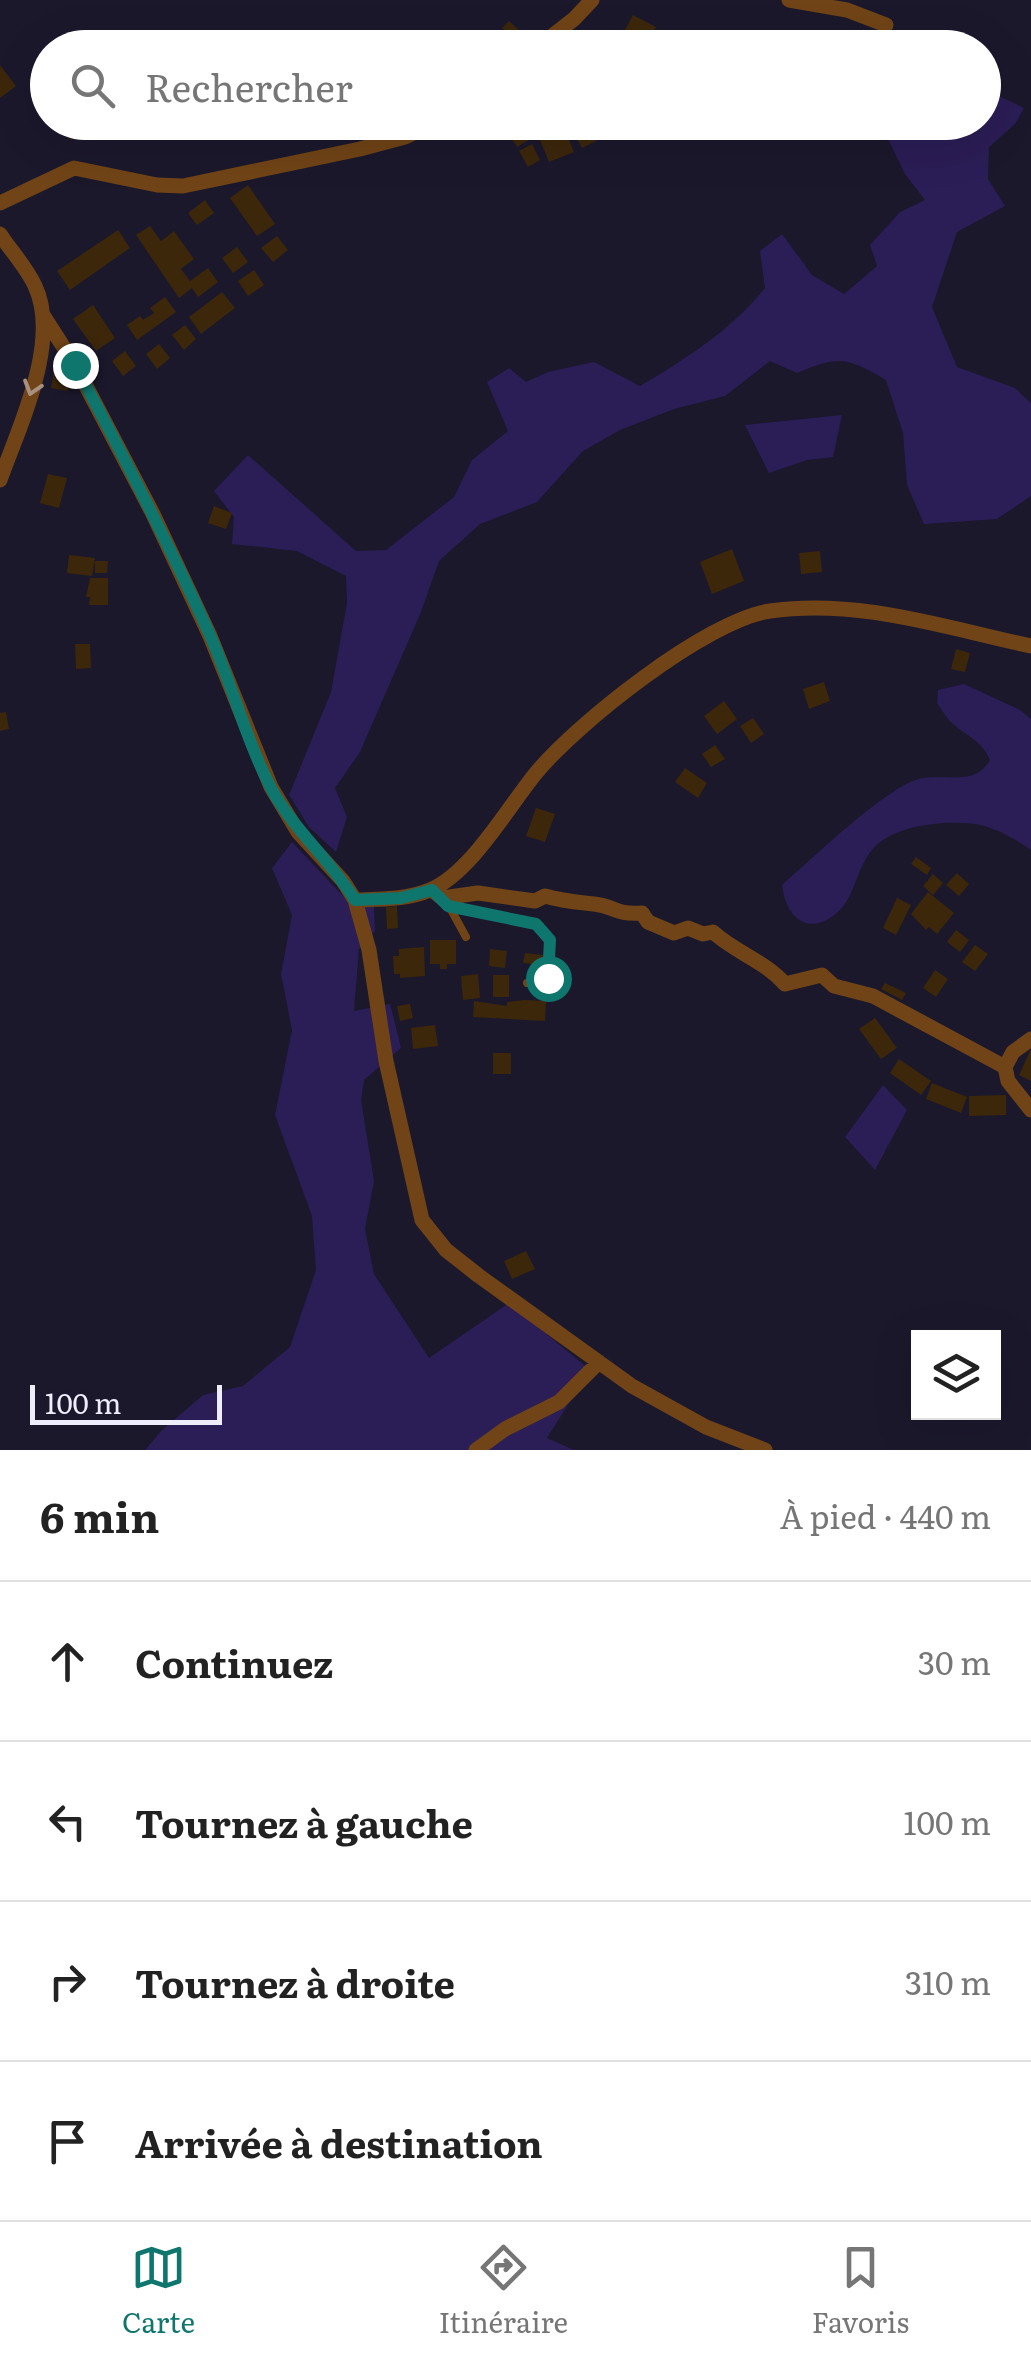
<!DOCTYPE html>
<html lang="fr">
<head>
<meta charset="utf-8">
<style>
  :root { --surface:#fff; --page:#f6f6f6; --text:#222; --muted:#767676; --line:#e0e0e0; --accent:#0f766e }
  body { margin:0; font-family:Literata,serif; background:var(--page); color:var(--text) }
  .controls { position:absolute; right:30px; bottom:30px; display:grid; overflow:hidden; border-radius:0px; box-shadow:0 10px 40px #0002 }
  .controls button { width:90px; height:90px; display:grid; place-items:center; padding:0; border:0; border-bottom:2px solid var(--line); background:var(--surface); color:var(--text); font:50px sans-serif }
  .scale { position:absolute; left:30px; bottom:25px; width:192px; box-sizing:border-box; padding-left:10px; border:5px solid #eeedfc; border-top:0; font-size:28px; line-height:35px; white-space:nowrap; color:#eeedfc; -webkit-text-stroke:8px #1b182c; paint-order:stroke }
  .stop { position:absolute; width:30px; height:30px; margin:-22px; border:8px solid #0f766e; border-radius:50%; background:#fff }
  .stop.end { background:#0f766e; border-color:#fff; box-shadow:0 2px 10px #0008 }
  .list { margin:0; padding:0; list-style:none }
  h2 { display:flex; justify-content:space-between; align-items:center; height:130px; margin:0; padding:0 40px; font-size:42px }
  h2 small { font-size:32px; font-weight:400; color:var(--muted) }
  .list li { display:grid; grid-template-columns:65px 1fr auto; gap:30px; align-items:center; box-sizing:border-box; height:160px; padding:0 40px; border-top:2px solid var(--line) }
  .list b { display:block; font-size:38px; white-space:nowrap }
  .list em { font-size:32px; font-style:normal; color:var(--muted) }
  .icon { flex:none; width:55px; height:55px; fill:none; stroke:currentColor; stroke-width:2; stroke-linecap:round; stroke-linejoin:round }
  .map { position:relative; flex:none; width:1031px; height:1450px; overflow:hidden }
  .search { position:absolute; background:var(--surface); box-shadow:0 10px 40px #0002; left:30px; right:30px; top:30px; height:110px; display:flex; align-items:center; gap:25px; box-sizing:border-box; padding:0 35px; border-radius:55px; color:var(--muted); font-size:38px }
  .sheet { height:770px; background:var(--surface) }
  nav { display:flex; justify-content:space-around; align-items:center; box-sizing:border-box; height:140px; border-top:2px solid var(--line); background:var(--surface); font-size:28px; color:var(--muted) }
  nav a { display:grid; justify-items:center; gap:5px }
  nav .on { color:var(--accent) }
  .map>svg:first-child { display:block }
</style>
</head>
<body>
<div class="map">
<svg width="1031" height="1450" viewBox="0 0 1031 1450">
  <rect width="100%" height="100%" fill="#1b182c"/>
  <path fill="#2b1d56" d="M999,96L1024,108L1015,124L989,147L988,179L1005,206L957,232L932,307L957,367L1015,388L1031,403V496L997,519L924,524L907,485L903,433L886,380C847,357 839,355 797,373L770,361L725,396L674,409L620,430L583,451L537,502L480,524L439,561L421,612L360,752L335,788L347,817L336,852L309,827L289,795L331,692L347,603L346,576L297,551L232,544L234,517L214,491L248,455L356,551L386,550L454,497L472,460L508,431L487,382L509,368L526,382L548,372L594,362L640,386C687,358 730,331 765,288L760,251L782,234L812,275L844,294L877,266L870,245L900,212L925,200L905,174L888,139L898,123L984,122V106Z
    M842,415L833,457L807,460L769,473L745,425Z
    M964,684L1020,710L1031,719V850C1015,839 995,827 975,824C945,820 892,825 872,850C857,867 855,896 839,911C810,938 786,919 782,885C811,860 886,787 919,779C945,773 975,787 990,760C981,740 968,737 953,724C947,719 942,710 937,703L938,690Z
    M292,842L344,897L374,907L375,931L359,949L354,1011L390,1004L401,1048L364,1080L361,1100L374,1181L365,1229L374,1274L429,1358L509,1303L590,1370L547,1438L574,1450H145L161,1431L203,1395L243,1386L290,1347L316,1270L312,1216L275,1115L292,1030L281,974L292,915L272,868Z
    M883,1085L907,1110L875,1170L845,1137Z"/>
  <path fill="#3c270b" d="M633,15L656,27L645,48H626L618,43Z
    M509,21L521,32L514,39L502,28Z
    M0,65L16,86L0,98Z
    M57,122H77L83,131L71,140Z
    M517,122H523L532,138L517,147L506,129Z
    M533,122H560L561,126L538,135Z
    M588,127L596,141L582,148L575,135Z
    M565,130L574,152L549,162L540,140Z
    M532,144L540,160L528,167L519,151Z
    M248,185L275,224L257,236L230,198Z
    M205,200L214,213L197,225L188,213Z
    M150,226L161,241L174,231L194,259L181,269L190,281L208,268L218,282L198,297L192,288L179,298L136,235Z
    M118,230L130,248L70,290L57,271Z
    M277,236L288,250L273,262L261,248Z
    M237,247L248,262L233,273L222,258Z
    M254,270L264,285L248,296L238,281Z
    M222,292L235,308L201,334L189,317Z
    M165,297L176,312L137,340L127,325L140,316L143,320L154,313L150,308Z
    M93,305L115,338L96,351L73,319Z
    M185,325L196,339L184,350L172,335Z
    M159,344L170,358L157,369L146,354Z
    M125,351L136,366L123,376L112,361Z
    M54,370L71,373L68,391L51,388Z
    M48,474L67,478L59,508L40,503Z
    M214,506L232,513L226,529L208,523Z
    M732,549L744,581L712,594L700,562Z
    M820,551L822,572L801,574L799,553Z
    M69,555L95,558L92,576L67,573Z
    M95,561H108L107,573H95Z
    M90,578H108V605H89L90,597H86Z
    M75,644H90L91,668L76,669Z
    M956,649L970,653L965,672L951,669Z
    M824,682L830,701L809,709L803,689Z
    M724,701L737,719L717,734L704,716Z
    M6,712L9,729L0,731V713Z
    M753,718L764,734L751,743L740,726Z
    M715,745L725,759L711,767L702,754Z
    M685,768L707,783L698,798L675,782Z
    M536,808L555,814L545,842L526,836Z
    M916,857L931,868L927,875L911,864Z
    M957,873L969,884L959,896L946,885Z
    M933,874L943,883L933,895L923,886Z
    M928,892L954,913L937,934L929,927L926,930L911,914Z
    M897,898L911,905L896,935L883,928Z
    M397,906L398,928L387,929L386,907Z
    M956,930L969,940L960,952L947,942Z
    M430,940H456V964H447V969H440V964H430Z
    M975,945L988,954L975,971L962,962Z
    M424,947L425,976L400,978V974H394L393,956H399V949Z
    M490,949L507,951L505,968L489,966Z
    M525,953L543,955L541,965L523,963Z
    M935,970L948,979L936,997L923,988Z
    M478,974L480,998L463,1000L461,976Z
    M493,975H509V997H493Z
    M885,983L906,993L902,1000L881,989Z
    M524,1000L546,1001L545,1021L473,1017L474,1001L507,1006V1002Z
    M410,1004L413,1018L400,1021L397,1006Z
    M875,1018L897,1048L881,1059L859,1029Z
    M435,1025L438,1046L413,1049L411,1028Z
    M1031,1049V1081L1019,1075Z
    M493,1053H511V1074H493Z
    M899,1059L931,1081L921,1095L890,1073Z
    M932,1083L967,1097L961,1113L926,1099Z
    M1006,1095V1115L969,1116V1096Z
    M526,1251L535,1269L512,1279L504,1261Z"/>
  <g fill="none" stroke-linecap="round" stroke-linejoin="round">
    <path stroke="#704416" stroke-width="8" d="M442,898L449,906L536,924L550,941L548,978L527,983
      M449,906L466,937"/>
    <path stroke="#704416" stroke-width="15" d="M789,0L847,10L886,25
      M537,48L574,19L592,0
      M0,203L74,168L157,185L183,186L360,149L405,137L435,122
      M0,234C11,251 27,268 35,286C61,341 19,427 0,480
      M43,315L75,365L153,514L210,636L271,787L298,832L343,881L355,900L369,950L386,1061L422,1220L446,1250L479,1276L632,1386L706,1427L765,1450
      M432,890L442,898L478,893L535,901L545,896C562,901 576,902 594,904C615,906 614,915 642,913L648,922L674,933L688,928L703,934L713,932C736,953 765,961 785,984L822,975L834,986L873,996L1005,1067
      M355,900C380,899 406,900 430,890C471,873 508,807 536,773C576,724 707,620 770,611C858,598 946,628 1031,646
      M1031,1039L1013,1052L1005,1067L1008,1081L1031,1110
      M476,1450L505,1429L559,1402L599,1362"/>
  </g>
  <defs><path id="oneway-chevron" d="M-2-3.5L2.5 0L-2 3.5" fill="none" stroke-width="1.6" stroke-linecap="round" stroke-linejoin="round" transform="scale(2.5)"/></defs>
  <use stroke="#a9907e" href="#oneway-chevron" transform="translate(32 388) rotate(107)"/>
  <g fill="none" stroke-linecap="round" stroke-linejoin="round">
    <path stroke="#0f766e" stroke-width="12" d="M75,365C122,453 168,542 209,633C232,684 246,740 272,790C295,831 330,860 355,900L401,898L432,890L448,906L536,924L550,940L548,978"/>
  </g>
</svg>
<div class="controls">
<button><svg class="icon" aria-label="layers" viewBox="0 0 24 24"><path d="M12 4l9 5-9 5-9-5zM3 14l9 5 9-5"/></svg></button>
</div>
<div class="scale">100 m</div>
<div class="stop" style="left:548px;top:978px"></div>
<div class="stop end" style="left:75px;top:365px"></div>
<div class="search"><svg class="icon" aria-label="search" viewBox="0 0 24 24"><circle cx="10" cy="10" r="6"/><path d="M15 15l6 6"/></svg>Rechercher</div>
</div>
<section class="sheet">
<h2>6 min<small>À pied · 440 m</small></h2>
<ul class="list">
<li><svg class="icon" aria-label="ahead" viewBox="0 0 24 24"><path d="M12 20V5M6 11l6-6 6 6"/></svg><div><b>Continuez</b></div><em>30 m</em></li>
<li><svg class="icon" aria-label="left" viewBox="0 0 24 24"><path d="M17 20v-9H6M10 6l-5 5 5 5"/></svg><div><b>Tournez à gauche</b></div><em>100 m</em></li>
<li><svg class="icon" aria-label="right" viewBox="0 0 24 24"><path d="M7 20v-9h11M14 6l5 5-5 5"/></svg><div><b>Tournez à droite</b></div><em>310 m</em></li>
<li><svg class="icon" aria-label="arrive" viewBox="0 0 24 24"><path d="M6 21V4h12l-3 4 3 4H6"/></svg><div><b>Arrivée à destination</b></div></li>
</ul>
</section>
<nav>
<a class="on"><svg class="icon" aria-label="map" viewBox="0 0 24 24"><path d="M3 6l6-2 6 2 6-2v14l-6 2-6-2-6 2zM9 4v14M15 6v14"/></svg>Carte</a>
<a><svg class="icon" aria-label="directions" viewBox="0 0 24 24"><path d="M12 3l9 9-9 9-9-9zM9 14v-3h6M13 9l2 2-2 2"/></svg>Itinéraire</a>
<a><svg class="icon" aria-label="saved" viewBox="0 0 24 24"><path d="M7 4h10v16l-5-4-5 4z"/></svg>Favoris</a>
</nav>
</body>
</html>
